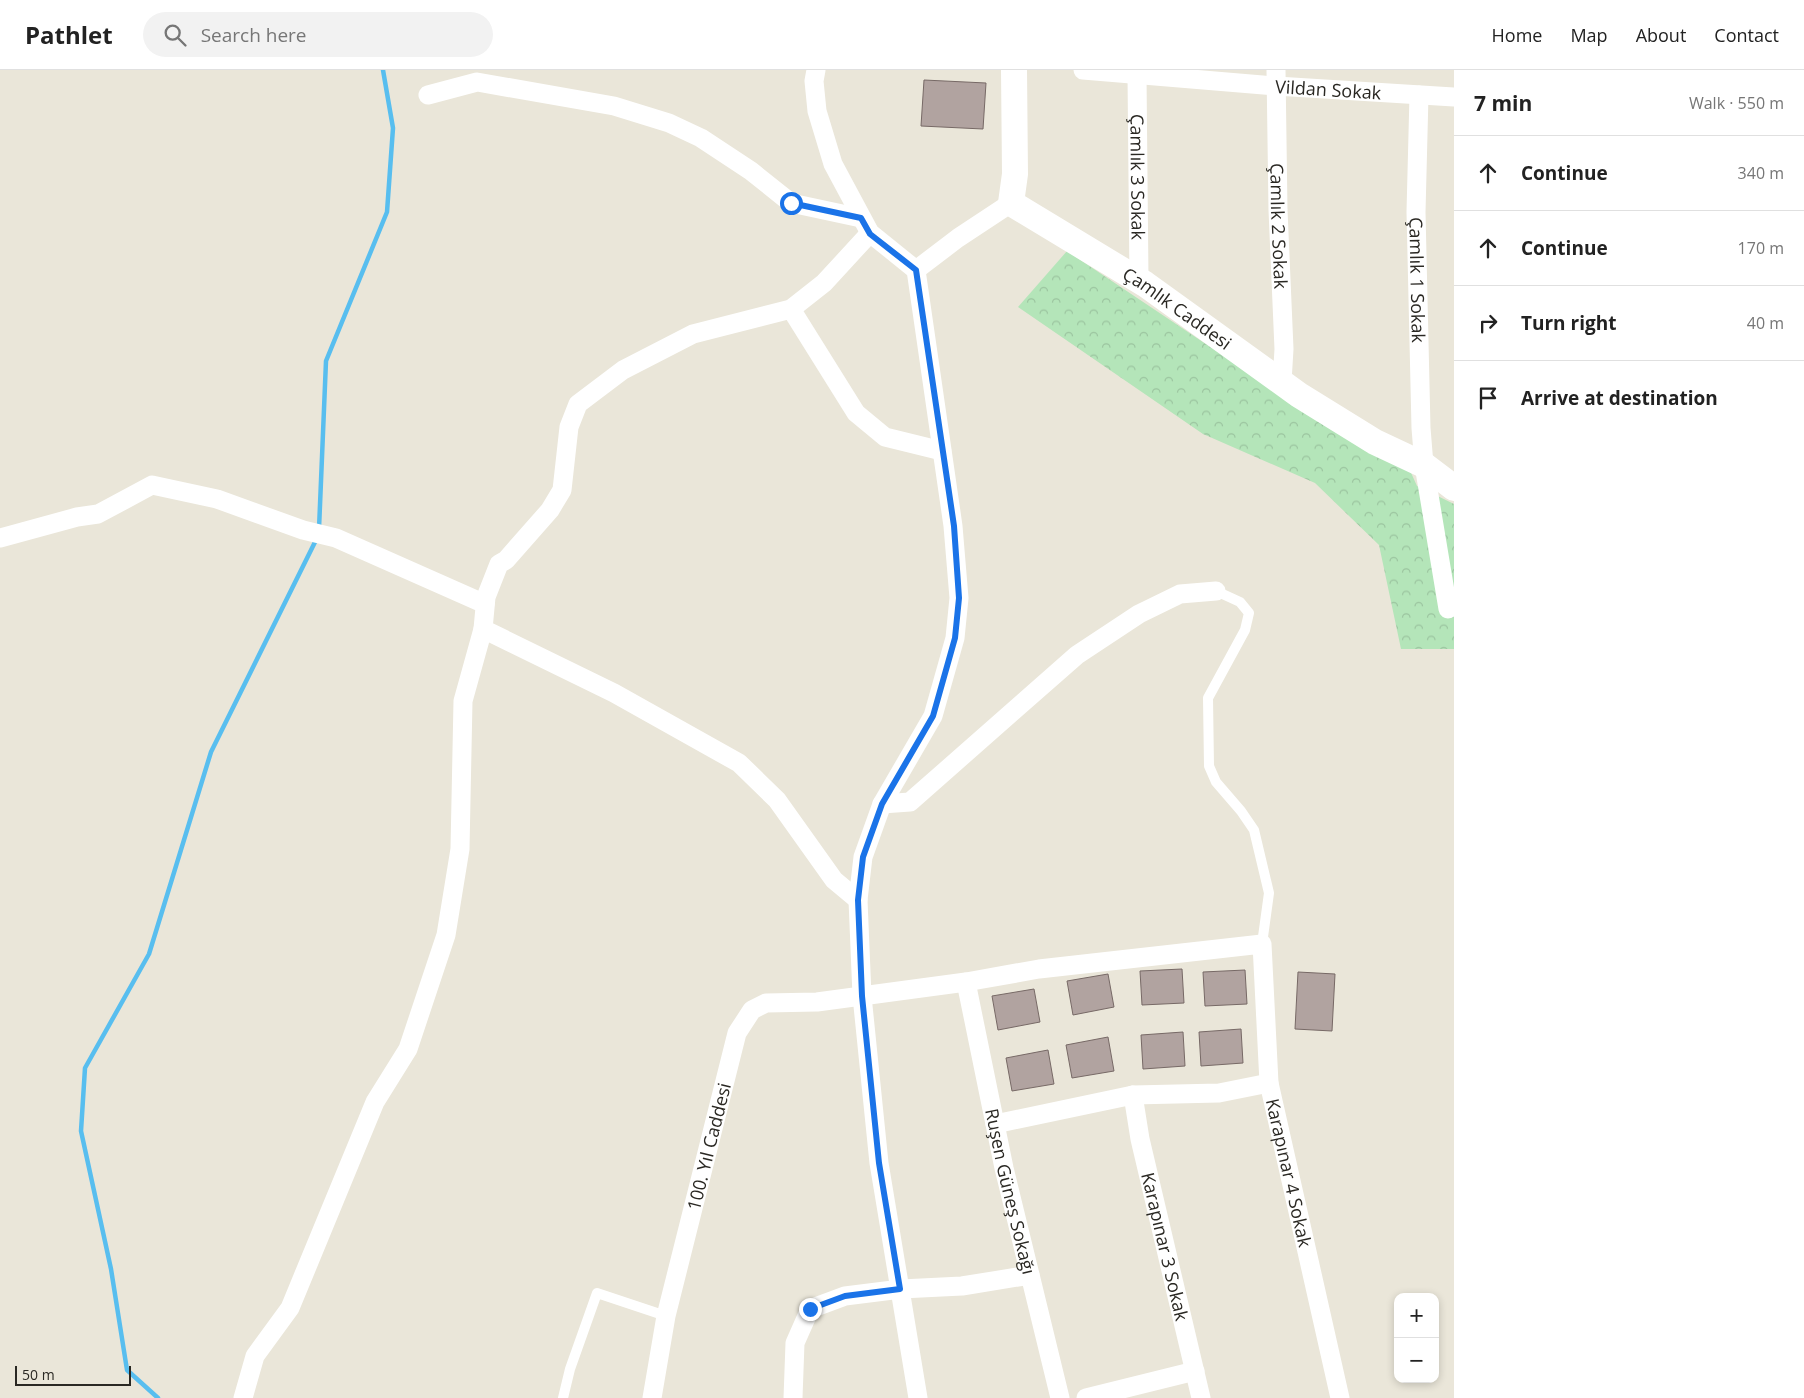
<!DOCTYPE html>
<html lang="en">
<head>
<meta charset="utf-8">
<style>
  :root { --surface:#fff; --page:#f2f2f2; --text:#222; --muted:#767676; --line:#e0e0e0 }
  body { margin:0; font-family:"Open Sans",sans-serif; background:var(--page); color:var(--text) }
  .controls { position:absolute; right:15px; bottom:15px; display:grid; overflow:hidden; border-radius:10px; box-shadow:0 2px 8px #0003 }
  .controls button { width:45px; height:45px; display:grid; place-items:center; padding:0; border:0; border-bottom:1px solid var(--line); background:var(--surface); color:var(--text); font:25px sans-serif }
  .scale { position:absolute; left:15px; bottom:12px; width:116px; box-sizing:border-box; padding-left:5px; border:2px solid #2a2823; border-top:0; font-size:14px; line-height:18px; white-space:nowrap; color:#2a2823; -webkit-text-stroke:4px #eae6d9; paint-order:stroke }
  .stop { position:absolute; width:15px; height:15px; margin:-11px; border:4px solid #1a73e8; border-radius:50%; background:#fff }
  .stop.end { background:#1a73e8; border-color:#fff; box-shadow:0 1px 5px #0008 }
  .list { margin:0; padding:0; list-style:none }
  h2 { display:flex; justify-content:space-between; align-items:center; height:65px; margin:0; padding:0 20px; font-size:21px }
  h2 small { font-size:16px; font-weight:400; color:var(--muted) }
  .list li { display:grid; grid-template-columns:32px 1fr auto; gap:15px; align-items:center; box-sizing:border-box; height:75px; padding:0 20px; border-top:1px solid var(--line) }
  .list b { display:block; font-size:19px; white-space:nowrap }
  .list em { font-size:16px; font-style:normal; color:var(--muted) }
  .icon { flex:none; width:28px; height:28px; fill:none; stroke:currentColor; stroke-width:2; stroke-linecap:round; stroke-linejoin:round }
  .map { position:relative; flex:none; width:1454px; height:1328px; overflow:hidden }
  header { display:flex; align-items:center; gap:30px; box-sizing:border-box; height:70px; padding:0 25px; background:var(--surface); border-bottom:1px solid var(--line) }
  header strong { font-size:24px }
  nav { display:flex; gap:28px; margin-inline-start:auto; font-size:18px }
  .search { width:350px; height:45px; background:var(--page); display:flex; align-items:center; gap:12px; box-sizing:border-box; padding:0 18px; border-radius:28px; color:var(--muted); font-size:19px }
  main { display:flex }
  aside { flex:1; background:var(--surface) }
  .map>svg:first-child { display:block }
</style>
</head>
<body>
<header>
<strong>Pathlet</strong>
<div class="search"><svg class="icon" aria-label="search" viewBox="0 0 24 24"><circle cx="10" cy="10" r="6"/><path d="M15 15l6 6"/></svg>Search here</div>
<nav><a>Home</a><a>Map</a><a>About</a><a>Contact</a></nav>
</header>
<main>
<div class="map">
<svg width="1454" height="1328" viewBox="0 0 1454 1328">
  <defs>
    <pattern id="forest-crowns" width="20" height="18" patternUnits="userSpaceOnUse" patternTransform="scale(1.25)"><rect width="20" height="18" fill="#b4e5b9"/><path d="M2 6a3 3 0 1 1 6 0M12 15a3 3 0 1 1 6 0" fill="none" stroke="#9bc49f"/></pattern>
  </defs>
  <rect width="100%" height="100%" fill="#eae6d9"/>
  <path fill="url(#forest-crowns)" d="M1067,181L1363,379L1408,396L1417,416L1454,434V579H1401L1379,475L1315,413L1203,364L1018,237Z"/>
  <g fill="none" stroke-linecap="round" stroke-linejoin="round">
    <path stroke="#58beef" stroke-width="4.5" d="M319,459L326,291L387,142L393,58L383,0
      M158,1328L127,1300L111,1199L81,1061L85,998L149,884L211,682L317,468"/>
  </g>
  <path fill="#b1a3a0" stroke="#776966" d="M924,10L986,13L983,59L921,56Z
    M1182,899L1184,933L1142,935L1140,901Z
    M1245,900L1247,934L1205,936L1203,902Z
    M1298,902L1335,904L1332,961L1295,959Z
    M1108,904L1114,937L1073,945L1067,911Z
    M1034,919L1040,952L998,960L992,926Z
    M1241,959L1243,993L1201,996L1199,962Z
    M1183,962L1185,996L1143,999L1141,965Z
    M1108,967L1114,1001L1072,1008L1066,975Z
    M1048,980L1054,1014L1012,1021L1006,988Z"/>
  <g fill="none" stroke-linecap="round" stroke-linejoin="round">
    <path stroke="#fff" stroke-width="10" d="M1216,521L1240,532L1249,543L1245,560L1208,628L1209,696L1216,712L1241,741L1254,760L1269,823L1262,874
      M563,1328L570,1299L597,1223L666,1246"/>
    <g stroke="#fff" stroke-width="19">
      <path d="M816,0L814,11L817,41L833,94L870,163L916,200L953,456L959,528L955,568L933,646L882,734L863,787L858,830L862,926L879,1093L918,1328"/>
      <path id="s1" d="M1083,0L1276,16L1454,27"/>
      <path id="s2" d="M1276,0L1278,140L1284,279L1282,312"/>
      <path id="s3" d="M1137,5L1139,210"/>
      <path d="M428,25L477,12L614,36L669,53L701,68L751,101L791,133L861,148"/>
      <path id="s4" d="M1419,25L1416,142L1421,358L1424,395L1448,539"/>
      <path d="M916,200L958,168L1011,133"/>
      <path d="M791,239L856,343L885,367L942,381"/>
      <path d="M0,468L77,447L98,444L152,415L217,429L303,460L336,468L485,534"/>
      <path d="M483,559L614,623L739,693L777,730L834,810L858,830"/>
      <path d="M882,734L910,732L1077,585L1139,544L1180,524L1216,521"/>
      <path id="s5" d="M966,912L1004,1098L1060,1328"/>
      <path id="s6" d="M1133,1025L1140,1069L1201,1328"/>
      <path d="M995,1054L1133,1025L1219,1023L1269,1013"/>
      <path d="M243,1328L255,1286L290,1238L375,1032L408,979L446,865L460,779L463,631L483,559L486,527L499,494L506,490L550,440L562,420L569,357L578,334L623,300L693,264L791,239L824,213L870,163"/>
      <path id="s7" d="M652,1328L666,1246L737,963L752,940L766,933L817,932L966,912L1039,899L1262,874L1269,1013L1340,1328"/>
      <path d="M793,1328L795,1273L810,1239L845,1226L901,1219L962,1216L1030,1205"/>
      <path d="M1086,1328L1195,1301"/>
    </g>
    <path stroke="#fff" stroke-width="26" id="s8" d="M1014,0L1015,104L1011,133L1145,214L1299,325L1375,372L1424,395L1454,418"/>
  </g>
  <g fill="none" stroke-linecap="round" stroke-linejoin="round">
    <path stroke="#1a73e8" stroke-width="6" d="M791,133L861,148L870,164L916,200L954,456L959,528L955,568L933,646L882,734L863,787L858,830L862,926L879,1093L900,1219L845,1226L810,1239"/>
  </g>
  <g text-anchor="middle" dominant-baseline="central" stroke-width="4" stroke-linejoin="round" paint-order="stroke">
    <g font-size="18" fill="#2a2823" stroke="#eae6d9">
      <text stroke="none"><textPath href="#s1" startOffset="246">Vildan Sokak</textPath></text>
      <text stroke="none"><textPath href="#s3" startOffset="102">Çamlık 3 Sokak</textPath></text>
      <text stroke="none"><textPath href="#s2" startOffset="156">Çamlık 2 Sokak</textPath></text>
      <text stroke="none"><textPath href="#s4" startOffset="185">Çamlık 1 Sokak</textPath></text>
      <text stroke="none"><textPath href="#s8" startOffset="330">Çamlık Caddesi</textPath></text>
      <text stroke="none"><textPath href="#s7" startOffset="258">100. Yıl Caddesi</textPath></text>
      <text stroke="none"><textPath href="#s7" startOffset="1149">Karapınar 4 Sokak</textPath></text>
      <text stroke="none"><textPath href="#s5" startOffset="214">Ruşen Güneş Sokağı</textPath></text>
      <text stroke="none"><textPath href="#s6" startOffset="155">Karapınar 3 Sokak</textPath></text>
    </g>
  </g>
</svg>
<div class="controls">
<button>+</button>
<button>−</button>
</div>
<div class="scale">50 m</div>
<div class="stop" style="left:791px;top:133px"></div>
<div class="stop end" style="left:810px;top:1239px"></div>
</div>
<aside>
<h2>7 min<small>Walk · 550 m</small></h2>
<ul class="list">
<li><svg class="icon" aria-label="ahead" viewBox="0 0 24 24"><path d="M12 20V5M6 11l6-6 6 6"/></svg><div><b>Continue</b></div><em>340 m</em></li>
<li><svg class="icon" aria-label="ahead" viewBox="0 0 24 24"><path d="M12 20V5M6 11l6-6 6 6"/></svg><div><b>Continue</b></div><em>170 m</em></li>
<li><svg class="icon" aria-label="right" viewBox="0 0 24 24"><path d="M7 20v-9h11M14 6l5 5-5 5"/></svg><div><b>Turn right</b></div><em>40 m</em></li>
<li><svg class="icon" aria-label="arrive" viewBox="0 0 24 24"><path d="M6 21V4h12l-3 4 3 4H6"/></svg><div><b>Arrive at destination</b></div></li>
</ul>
</aside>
</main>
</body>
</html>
